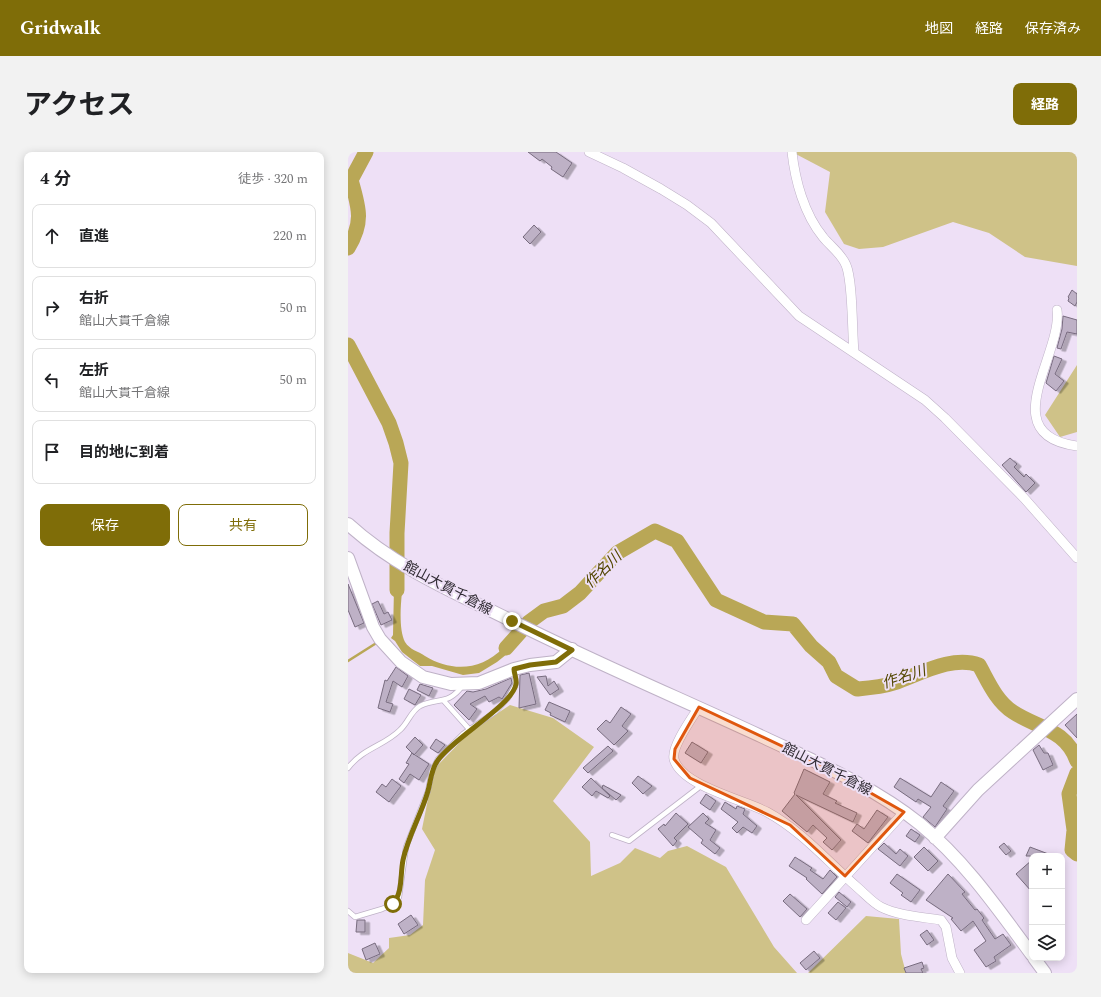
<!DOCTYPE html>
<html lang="ja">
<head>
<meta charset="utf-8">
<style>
  :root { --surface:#fff; --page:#f2f2f2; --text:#202124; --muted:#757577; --line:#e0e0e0; --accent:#7f6d08 }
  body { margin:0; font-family:Spectral,"Noto Sans JP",serif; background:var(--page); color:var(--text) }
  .controls { position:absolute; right:12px; bottom:12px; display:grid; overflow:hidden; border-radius:8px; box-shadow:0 2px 10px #0003 }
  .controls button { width:36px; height:36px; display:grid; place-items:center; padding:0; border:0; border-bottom:1px solid var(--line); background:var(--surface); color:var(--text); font:20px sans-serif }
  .stop { position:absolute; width:12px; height:12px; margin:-9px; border:3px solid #7f6d08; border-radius:50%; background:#fff }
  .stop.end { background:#7f6d08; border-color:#fff; box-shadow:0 1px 4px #0008 }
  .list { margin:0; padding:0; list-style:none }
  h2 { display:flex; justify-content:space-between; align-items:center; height:52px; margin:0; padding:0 16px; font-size:17px }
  h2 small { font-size:13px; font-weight:400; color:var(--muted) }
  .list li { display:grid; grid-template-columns:26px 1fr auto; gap:12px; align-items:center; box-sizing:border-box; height:64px; margin:0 8px 8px; padding:0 8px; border:1px solid var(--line); border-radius:8px }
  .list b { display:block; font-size:15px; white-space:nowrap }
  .list p { margin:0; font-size:13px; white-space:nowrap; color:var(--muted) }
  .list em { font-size:13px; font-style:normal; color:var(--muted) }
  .actions { display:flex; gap:8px; padding:12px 16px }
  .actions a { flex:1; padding:9px 0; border:1px solid var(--accent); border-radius:8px; text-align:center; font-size:14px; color:var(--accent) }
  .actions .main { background:var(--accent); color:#fff }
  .icon { flex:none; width:22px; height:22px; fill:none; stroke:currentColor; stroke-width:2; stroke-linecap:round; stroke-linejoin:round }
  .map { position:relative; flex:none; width:729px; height:821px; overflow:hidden; border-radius:8px }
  header { display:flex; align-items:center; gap:24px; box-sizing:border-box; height:56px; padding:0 20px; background:var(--accent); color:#fff }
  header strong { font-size:19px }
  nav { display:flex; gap:22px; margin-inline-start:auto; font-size:14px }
  .intro { display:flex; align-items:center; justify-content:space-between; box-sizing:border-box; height:96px; padding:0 24px }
  h1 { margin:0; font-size:28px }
  .button { padding:10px 18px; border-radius:8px; background:var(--accent); color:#fff; font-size:14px; font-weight:700 }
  main { display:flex; gap:24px; padding:0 24px }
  aside { flex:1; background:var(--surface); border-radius:8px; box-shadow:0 2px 10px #0003 }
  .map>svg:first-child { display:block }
</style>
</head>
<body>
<header>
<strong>Gridwalk</strong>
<nav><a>地図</a><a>経路</a><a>保存済み</a></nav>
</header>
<div class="intro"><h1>アクセス</h1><a class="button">経路</a></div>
<main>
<aside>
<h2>4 分<small>徒歩 · 320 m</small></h2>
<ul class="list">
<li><svg class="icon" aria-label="ahead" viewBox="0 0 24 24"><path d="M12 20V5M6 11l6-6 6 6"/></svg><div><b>直進</b></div><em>220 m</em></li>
<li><svg class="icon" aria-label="right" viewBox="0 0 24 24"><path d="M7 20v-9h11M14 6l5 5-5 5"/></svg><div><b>右折</b><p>館山大貫千倉線</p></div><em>50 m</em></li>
<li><svg class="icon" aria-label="left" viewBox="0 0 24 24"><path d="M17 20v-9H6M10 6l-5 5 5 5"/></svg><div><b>左折</b><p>館山大貫千倉線</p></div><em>50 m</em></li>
<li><svg class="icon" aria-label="arrive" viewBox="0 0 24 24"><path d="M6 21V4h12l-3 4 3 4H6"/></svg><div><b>目的地に到着</b></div></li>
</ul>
<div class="actions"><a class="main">保存</a><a>共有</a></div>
</aside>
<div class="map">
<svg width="729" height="821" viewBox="0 0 729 821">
  <defs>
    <filter id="shadow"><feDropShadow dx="4.5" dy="2.5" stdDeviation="0" flood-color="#0004"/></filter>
  </defs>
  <rect width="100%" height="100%" fill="#eee0f6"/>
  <path fill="#cfc288" d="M444,0H729V114L677,105L641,81L605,70L535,95L511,97L496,92L477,60L482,20Z
    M729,213V280L712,285L697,263Z
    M162,553L205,566L246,595L205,649L242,690L243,724L272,711L287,696L312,706L320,699L339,694L378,715L426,795L449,821H0V801L25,811L41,796V786L62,783L75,773L77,728L87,698L74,677L86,617L123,579Z
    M518,764L551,767L553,802L558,821H460Z"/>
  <path fill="#b9a756" d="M44,416L56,423C54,440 49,474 57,490C62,498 70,499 77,504C103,520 133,519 155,496C160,491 163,484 168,479L176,483L159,502L149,510L131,521L115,523L84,514H72L54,500L47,489L43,486L45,483L46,436L43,431Z"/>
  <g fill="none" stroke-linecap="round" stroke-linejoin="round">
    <path stroke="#b9a756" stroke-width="2.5" d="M0,509L30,490"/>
    <path stroke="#b9a756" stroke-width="15" d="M0,96C16,70 11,56 3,28L18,0
      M0,193L41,271L48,291L53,311L49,381V438
      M158,496L181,470L196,459L215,454L232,441L269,401L307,379L329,389L368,448L416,470L445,472L463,494L481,510L488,524L509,537C521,536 534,535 546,531C572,522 604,503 631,513C640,529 648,549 665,560C689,576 718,577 729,609
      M729,621L721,642L726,678L724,698L729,702"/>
  </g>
  <path fill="#beb1c6" stroke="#786c7f" filter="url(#shadow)" d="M180,0H208L224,11L215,25L203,17L204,15L194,7L192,9Z
    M186,73L193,80L182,92L175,85Z
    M724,138L729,142V150L727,154L720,149L721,146L720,145Z
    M715,164L729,168V182L719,180L713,197L709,196L714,177Z
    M706,204L714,207L707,222L716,229L708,239L698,231Z
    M662,306L669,312L666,315L676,325L678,322L687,331L678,340L654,313Z
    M0,432L16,471L7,475L0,458Z
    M30,449L36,462L40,460L44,468L33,473L24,452Z
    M48,515L60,524L54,535L45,529L38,550L45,552L42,560L30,556L37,528L39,529Z
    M181,521L188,552L171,556L172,523Z
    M198,524L200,534L206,529L211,537L202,543L189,525Z
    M163,526L164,531L154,547L151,545L141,550L137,544L122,552L129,557L121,568L106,553L119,539L125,540L138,537Z
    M72,532L85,536L81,544L69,538Z
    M61,537L73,543L67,553L56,547Z
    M201,550L222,559L217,570L202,563L203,561L197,558Z
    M273,555L283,562L274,574L280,579L266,593L249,577L258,568L262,571Z
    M729,562V586L717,573Z
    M67,585L75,593L66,603L58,595Z
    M88,587L97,593L90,601L82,596Z
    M344,590L360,600L353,611L337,601Z
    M691,593L696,601H700L705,613L695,618L685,598Z
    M260,594L265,599L240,621L235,616Z
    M64,601L81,612L71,628L62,622L56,631L51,627L61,612L58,611Z
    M456,617L482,630L475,642L489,649L487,651L509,661L505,670L448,643L493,688L484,698L475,690L479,686L465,673L459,680L434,659L447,642L446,641Z
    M290,624L304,634L295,642L284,631Z
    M243,626L262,644L260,646L248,639L244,644L234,635Z
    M552,626L583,645L593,630L606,639L595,654L599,657L587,675L575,665L583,655L570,647L568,650L546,635Z
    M44,627L53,634L41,650L28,640L34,632L38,635Z
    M255,633L273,643L268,648L254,636Z
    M358,642L368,649L362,658L352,651Z
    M377,650L388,657L389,654L397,657L395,662L409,674L404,681L395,675L389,681L384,676L390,670L373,657Z
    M529,658L540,665L520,691L504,679L509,672L516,677Z
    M328,661L340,672L326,686L329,689L325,694L310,677L316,672L317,674Z
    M355,661L361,667L357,671L368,678L362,688L372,696L367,702L353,691L355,688L340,675Z
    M563,677L572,683L567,690L558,684Z
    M536,691L548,702L552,697L560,704L552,714L530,697Z
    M656,691L663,699L658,703L651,695Z
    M576,695L590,709L580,719L566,705Z
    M682,695L703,703V704H678Z
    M447,705L464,716L462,718L475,727L482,718L489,725L474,742L458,727L459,726L441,714Z
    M684,708V740L668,722Z
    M549,722L572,738L563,750L553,743L555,741L542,731Z
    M600,722L617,740L614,742L627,758L629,757L636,766L634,768L647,787L655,782L663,793L646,805L648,809L638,815L626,798L638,789L625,769L613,779L603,767L605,766L578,748Z
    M491,740L503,750L499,755L487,745Z
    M442,742L459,757L452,765L435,749Z
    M490,750L498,756L488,768L480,761Z
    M63,763L70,773L56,782L50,772Z
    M9,768H17V780H8Z
    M579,778L586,788L579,793L572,783Z
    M27,791L32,802L18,808L14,797Z
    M466,799L472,806L458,818L452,811Z
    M574,810L576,816L573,817L575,821H558L556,816Z"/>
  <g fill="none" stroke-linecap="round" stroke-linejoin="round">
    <defs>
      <path id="lane" d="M96,549L121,577
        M0,616C15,596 36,594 52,578C60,571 63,559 72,554C90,545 100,554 115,533
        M264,683L281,689L354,633
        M0,759L7,765L34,757L45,752L51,745L58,695L80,639L84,619L90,607L115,582L147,560L160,546L168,532L166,519"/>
      <path id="street" d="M241,0L275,16L313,37L339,53L363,71L451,164L577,248L597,266L676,346L729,406
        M444,0C447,28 456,62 475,85C482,94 493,101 498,113C505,129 504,180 506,200
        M709,158C715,202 645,283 729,294
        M351,555C344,566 323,595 326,607C333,634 397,648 419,660C454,679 480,710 510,736C517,742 525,751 533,755C551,764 574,765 593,768L598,775L604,806L612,821
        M458,768L556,660"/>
      <path id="secondary" d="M0,372C48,416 108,441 166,470C248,511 333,547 417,586C470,611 526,635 572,672C617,709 650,757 684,803
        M0,406L25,475L32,487L53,510L75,525L103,532L131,531L166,517L182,513L208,510L224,497
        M587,686L630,638L729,547
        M686,806L697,821"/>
    </defs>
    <use href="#lane" stroke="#bfb2c7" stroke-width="6"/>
    <use href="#street" stroke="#bfb2c7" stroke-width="10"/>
    <use href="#secondary" stroke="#bfb2c7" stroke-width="14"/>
    <use href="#lane" stroke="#fff" stroke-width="4.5"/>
    <use href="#street" stroke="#fff" stroke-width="9"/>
    <use href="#secondary" stroke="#fff" stroke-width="12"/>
  </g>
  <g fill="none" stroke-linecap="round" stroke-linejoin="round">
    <path stroke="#7f6d08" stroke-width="5" d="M45,752C55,740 52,723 55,708C60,684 73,663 80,639C83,628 83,617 90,608C105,586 165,553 168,532C169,528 166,521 166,517L182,513L208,510L224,498L164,469"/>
  </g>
  <path fill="#df570e" fill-opacity="0.2" stroke="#df570e" stroke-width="3" stroke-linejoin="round" d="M351,555L472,612L556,660L497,724L442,673L342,626L326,607L327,597Z"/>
  <g text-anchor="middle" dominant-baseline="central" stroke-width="4" stroke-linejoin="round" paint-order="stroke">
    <g font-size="14" fill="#312c34" stroke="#eee0f6">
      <text transform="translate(100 436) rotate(28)">館山大貫千倉線</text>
      <text transform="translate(479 617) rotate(27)">館山大貫千倉線</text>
    </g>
    <g font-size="15" font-style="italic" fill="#524601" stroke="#eee0f6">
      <text transform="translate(255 418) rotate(-44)">作名川</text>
      <text transform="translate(556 525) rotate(-18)">作名川</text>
    </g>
  </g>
</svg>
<div class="controls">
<button>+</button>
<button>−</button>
<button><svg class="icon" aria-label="layers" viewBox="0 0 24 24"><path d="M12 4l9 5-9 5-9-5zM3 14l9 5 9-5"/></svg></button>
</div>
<div class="stop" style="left:45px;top:752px"></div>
<div class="stop end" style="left:164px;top:469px"></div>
</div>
</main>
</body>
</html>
